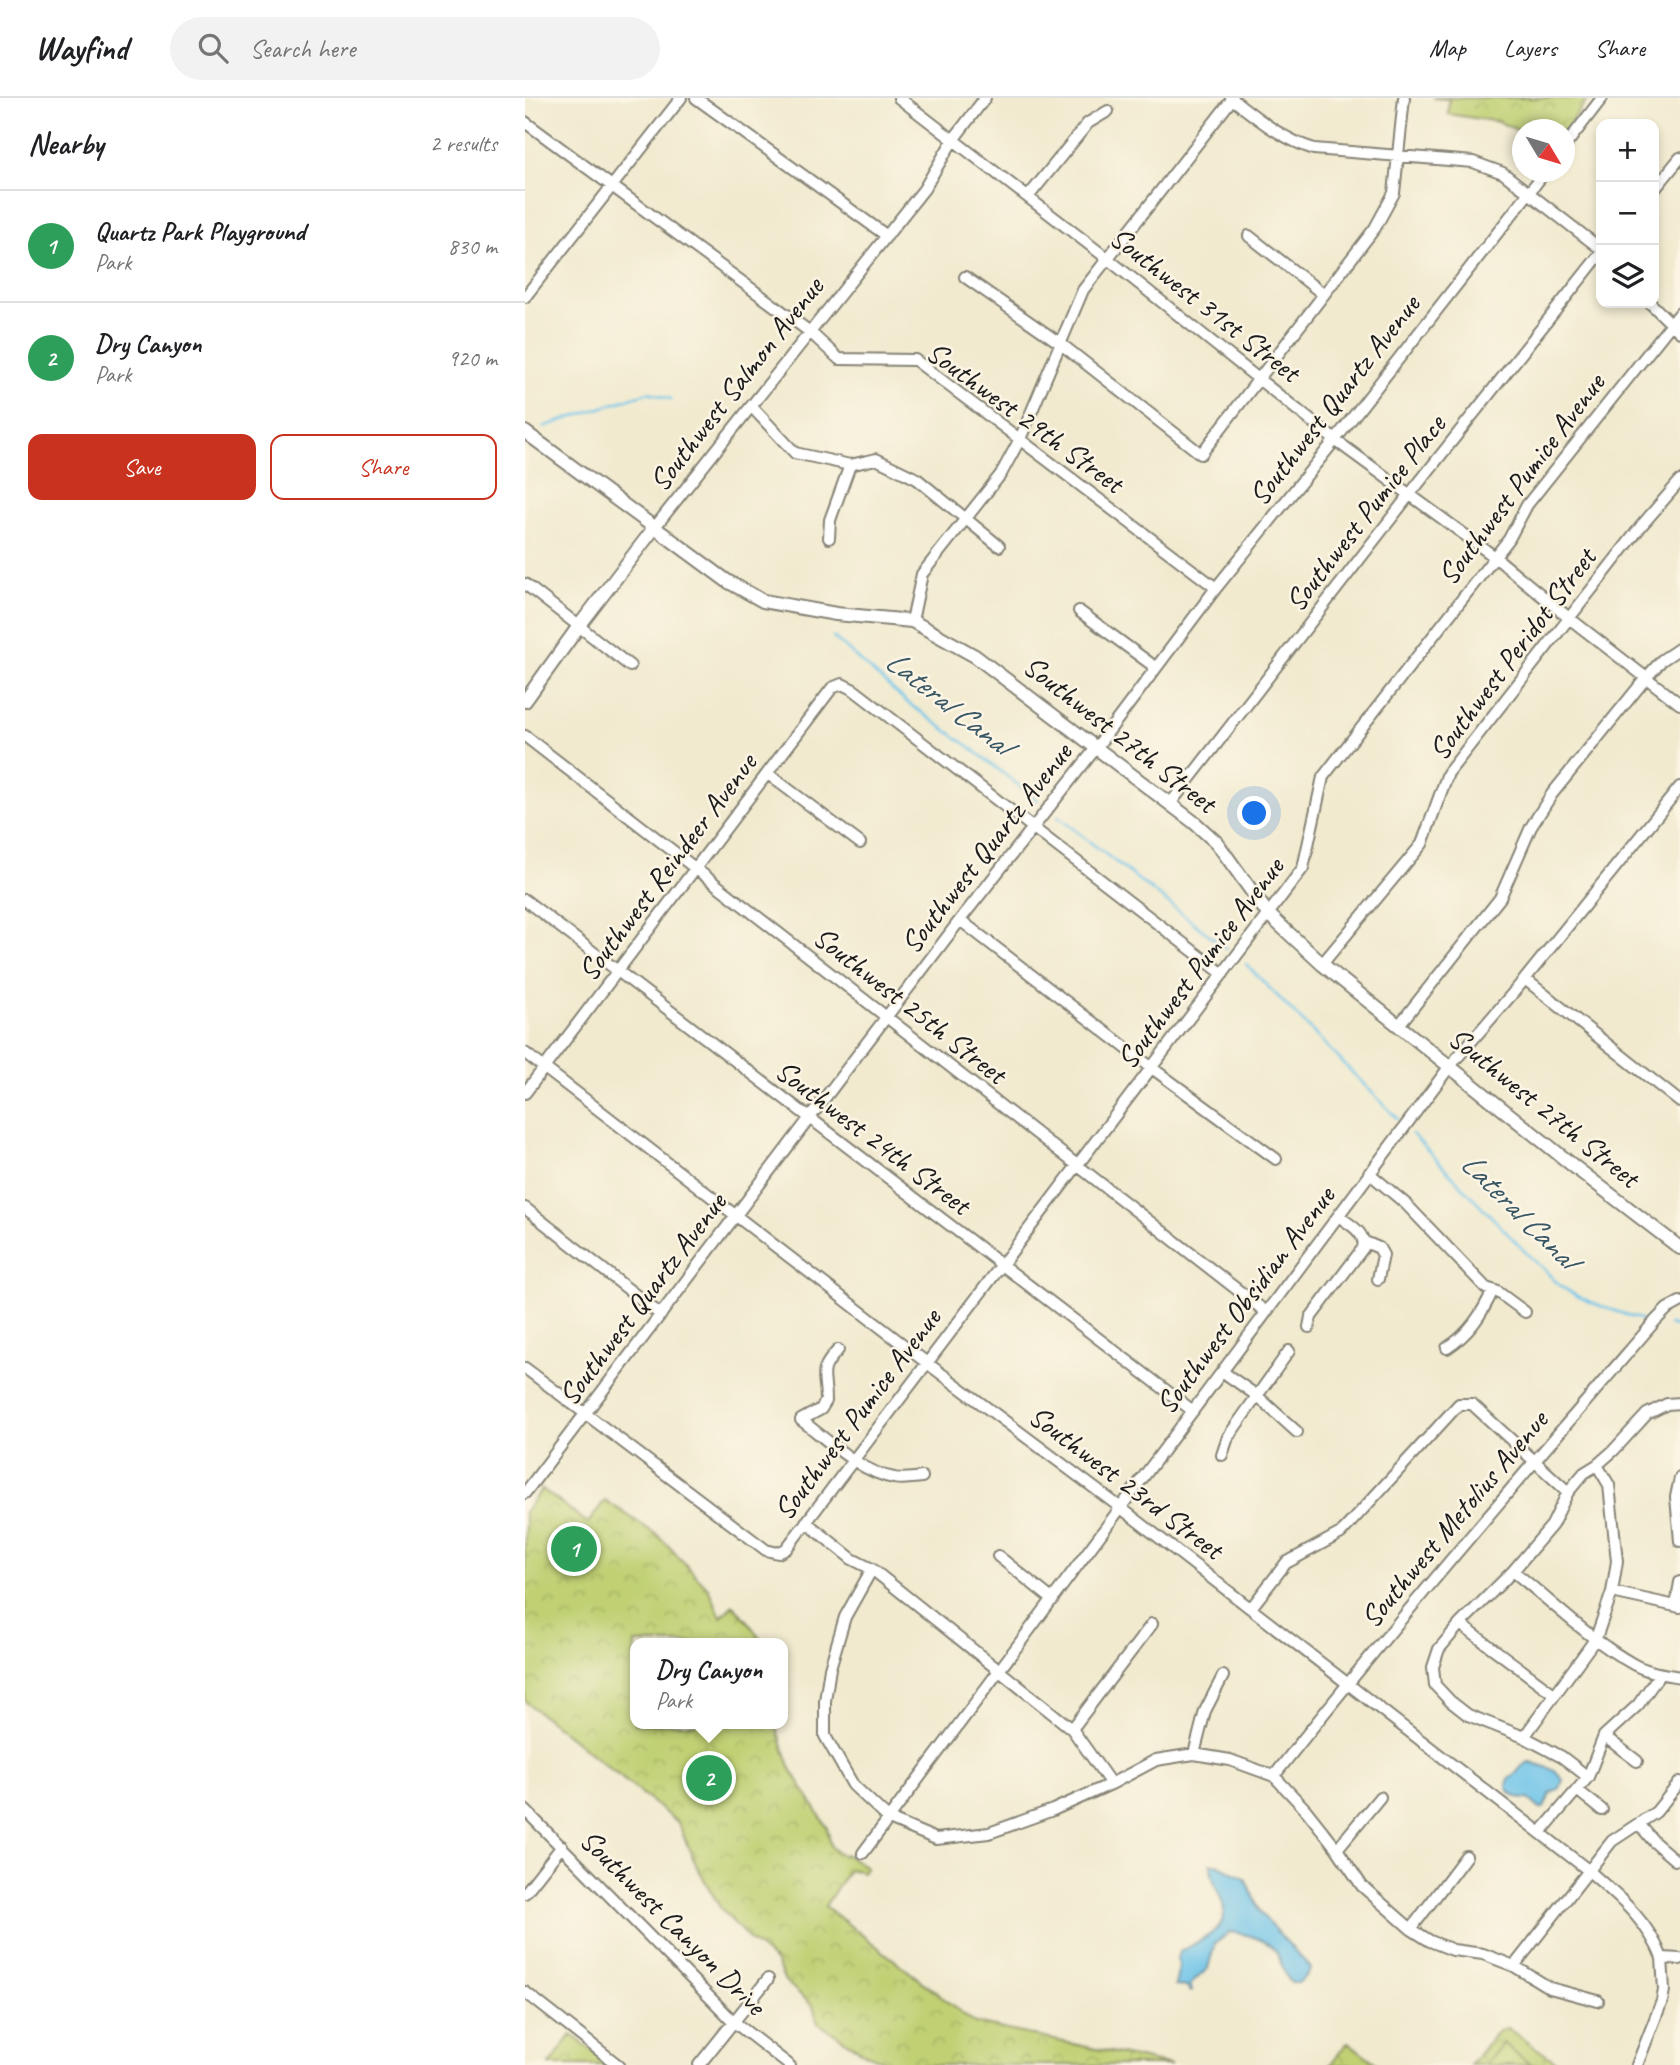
<!DOCTYPE html>
<html lang="en">
<head>
<meta charset="utf-8">
<style>
  :root { --surface:#fff; --page:#f2f2f2; --text:#202124; --muted:#757577; --line:#e0e0e0; --accent:#c8321e }
  body { margin:0; font-family:Caveat,sans-serif; background:var(--page); color:var(--text) }
  .controls { position:absolute; right:21px; top:21px; display:grid; overflow:hidden; border-radius:14px; box-shadow:0 4px 10px #0003 }
  .controls button { width:63px; height:63px; display:grid; place-items:center; padding:0; border:0; border-bottom:2px solid var(--line); background:var(--surface); color:var(--text); font:35px sans-serif }
  .compass { position:absolute; left:987px; top:21px; width:63px; height:63px; border-radius:50%; background:var(--surface); box-shadow:0 4px 10px #0003; rotate:128deg }
  .you { position:absolute; left:730px; top:716px; width:24px; height:24px; margin:-18px; border:5px solid #fff; border-radius:50%; background:#1a73e8; box-shadow:0 0 0 10px #1a73e833 }
  .badge { display:grid; place-items:center; width:46px; height:46px; border-radius:50%; background:var(--accent); color:#fff; font-size:23px; font-weight:700 }
  .pin { position:absolute; translate:-50% -50%; border:4px solid #fff; box-shadow:0 2px 7px #0006 }
  .popup { position:absolute; left:105px; top:1540px; width:158px; height:91px; box-sizing:border-box; display:grid; place-content:center; border-radius:14px; background:var(--surface); filter:drop-shadow(0 2px 5px #0005); font-size:23px; white-space:nowrap; color:var(--muted) }
  .popup b { font-size:26px; color:var(--text) }
  .popup::after { content:''; position:absolute; left:50%; top:100%; margin-left:-14px; border:14px solid transparent; border-top-color:var(--surface) }
  .list { margin:0; padding:0; list-style:none }
  h2 { display:flex; justify-content:space-between; align-items:center; height:91px; margin:0; padding:0 28px; font-size:30px }
  h2 small { font-size:23px; font-weight:400; color:var(--muted) }
  .list li { display:grid; grid-template-columns:46px 1fr auto; gap:21px; align-items:center; box-sizing:border-box; height:112px; padding:0 28px; border-top:2px solid var(--line) }
  .list b { display:block; font-size:26px; white-space:nowrap }
  .list p { margin:0; font-size:23px; white-space:nowrap; color:var(--muted) }
  .list em { font-size:23px; font-style:normal; color:var(--muted) }
  .actions { display:flex; gap:14px; padding:21px 28px }
  .actions a { flex:1; padding:16px 0; border:2px solid var(--accent); border-radius:14px; text-align:center; font-size:24px; color:var(--accent) }
  .actions .main { background:var(--accent); color:#fff }
  .icon { flex:none; width:38px; height:38px; fill:none; stroke:currentColor; stroke-width:2; stroke-linecap:round; stroke-linejoin:round }
  .map { position:relative; flex:none; width:1155px; height:1967px; overflow:hidden }
  header { display:flex; align-items:center; gap:42px; box-sizing:border-box; height:98px; padding:0 35px; background:var(--surface); border-bottom:2px solid var(--line) }
  header strong { font-size:33px }
  nav { display:flex; gap:38px; margin-inline-start:auto; font-size:24px }
  .search { width:490px; height:63px; background:var(--page); display:flex; align-items:center; gap:18px; box-sizing:border-box; padding:0 24px; border-radius:38px; color:var(--muted); font-size:26px }
  main { display:flex }
  aside { flex:1; background:var(--surface) }
  .map>svg:first-child { display:block }
</style>
</head>
<body>
<header>
<strong>Wayfind</strong>
<div class="search"><svg class="icon" aria-label="search" viewBox="0 0 24 24"><circle cx="10" cy="10" r="6"/><path d="M15 15l6 6"/></svg>Search here</div>
<nav><a>Map</a><a>Layers</a><a>Share</a></nav>
</header>
<main>
<aside>
<h2>Nearby<small>2 results</small></h2>
<ul class="list">
<li><span class="badge" style="background:#2e9e5b">1</span><div><b>Quartz Park Playground</b><p>Park</p></div><em>830 m</em></li>
<li><span class="badge" style="background:#2e9e5b">2</span><div><b>Dry Canyon</b><p>Park</p></div><em>920 m</em></li>
</ul>
<div class="actions"><a class="main">Save</a><a>Share</a></div>
</aside>
<div class="map">
<svg width="1155" height="1967" viewBox="0 0 1155 1967">
  <defs>
    <pattern id="park-crowns" width="20" height="18" patternUnits="userSpaceOnUse" patternTransform="scale(1.75)"><rect width="20" height="18" fill="#c0d073"/><path d="M2 6a3 3 0 1 1 6 0M12 15a3 3 0 1 1 6 0" fill="none" stroke="#a4b263"/></pattern>
  </defs>
  <rect width="100%" height="100%" fill="#fcf5e5"/>
  <filter id="ink" filterUnits="userSpaceOnUse"><feTurbulence type="fractalNoise" baseFrequency=".0143" numOctaves="2"/><feDisplacementMap in="SourceGraphic" scale="14" xChannelSelector="R" yChannelSelector="G"/><feConvolveMatrix kernelMatrix="1 2 1 2 8 2 1 2 1" color-interpolation-filters="sRGB"/></filter>
  <filter id="wash" filterUnits="userSpaceOnUse"><feTurbulence type="fractalNoise" baseFrequency=".00686" numOctaves="4" result="noise"/><feDisplacementMap in="SourceGraphic" scale="28" xChannelSelector="R" yChannelSelector="G"/><feGaussianBlur stdDeviation="1.57" result="paint"/><feColorMatrix in="noise" values="0 0 0 0 0 0 0 0 0 0 0 0 0 0 0 0 0 1.4 0 .05"/><feComposite in="paint" operator="in"/></filter>
  <g filter="url(#wash)">
    <rect width="100%" height="100%" fill="#f1eacf"/>
    <path fill="url(#park-crowns)" stroke="#6e7648" stroke-width="2" d="M908,0H1064L1040,32H998L997,34L974,24L923,16L924,1Z
      M17,1391L63,1425L80,1402L135,1439L183,1490L196,1519L208,1507L222,1522L238,1545H110V1626H250L266,1671L302,1729L306,1749L318,1758L320,1756L341,1769L337,1774L332,1772L323,1773L300,1808L450,1925L646,1967H369L341,1956L293,1925L288,1908L260,1883L250,1863L224,1841L196,1811L172,1769L153,1725L0,1603V1413Z
      M982,1930L1036,1967H945L972,1934Z
      M47,1937L87,1967H24Z
      M823,1944L853,1967H805Z"/>
    <path fill="#c0d073" stroke="#6e7648" stroke-width="2" d="M978,1945L1006,1967H1007H959Z"/>
    <path fill="#6cc3e9" stroke="#447082" stroke-width="2" d="M1005,1664L1030,1672L1038,1682L1035,1690L1025,1696L1019,1710L1015,1711L1004,1701C996,1702 976,1694 984,1682C986,1679 990,1677 992,1674C997,1669 997,1666 1005,1664Z
      M686,1766H692L720,1780L736,1816L786,1870L781,1878L773,1885H766C759,1876 758,1870 754,1859C748,1842 721,1836 705,1834L690,1846L683,1870L665,1887L667,1893L665,1894L662,1889L650,1888L654,1868L652,1860L655,1854C673,1842 708,1833 697,1803C692,1790 686,1781 686,1766Z"/>
    <g fill="none" stroke-linecap="round" stroke-linejoin="round">
      <path stroke="#6cc3e9" stroke-width="2.5" d="M18,329L124,294L146,301
        M308,539L383,605L445,649L512,702
        M533,719L702,851
        M721,866L873,1021
        M887,1036L1011,1165C1022,1171 1028,1184 1040,1191C1064,1206 1091,1213 1118,1222
        M1144,1227L1155,1230"/>
    </g>
  </g>
  <g filter="url(#ink)">
    <g fill="none" stroke-linecap="round" stroke-linejoin="round">
      <defs>
        <path id="minor" d="M171,0L362,138
          M374,0L583,161L810,342L970,459L1044,520L1155,606
          M706,0C733,21 757,41 789,51L948,64L978,75L1076,151
          M0,24L285,234L314,261L390,262L691,490
          M1040,48L1077,0
          M1129,92L1155,60
          M503,99L563,25L583,13
          M724,138L798,196
          M440,179L536,246L676,356L850,130L869,95L879,0
          M0,199L156,0
          M1125,205L1155,234
          M227,309L270,355L325,367L351,361L392,381L474,448
          M130,429L399,91L428,42L460,0
          M304,440L305,422L325,367
          M0,486L105,568
          M554,513L630,569
          M387,523L397,476L476,376L495,341L558,192L708,0
          M0,638L741,1214
          M243,676L335,745
          M645,706L885,396L1076,155
          M0,802L668,1313
          M435,822L627,970L751,1061
          M797,866L897,746L923,675L1117,427L1155,383
          M1000,881L1155,1004
          M874,927L975,800L1006,729L1027,696L1121,580L1137,562L1155,550
          M0,955L402,1265L596,1410L1063,1772C1093,1799 1122,1821 1137,1860L1155,1861
          M0,995L307,590L317,586L329,592L698,876
          M844,1075L881,1106L961,1190L973,1194L1000,1214
          M0,1110L136,1217
          M840,1144L854,1150L858,1157L853,1181
          M784,1229L786,1219L838,1150C842,1135 824,1126 813,1118
          M922,1250C944,1236 957,1216 968,1192
          M313,1252C292,1275 301,1275 301,1303L296,1311L276,1322C304,1343 335,1374 369,1380C378,1382 388,1380 397,1379
          M0,1270L241,1452L253,1455L261,1451L778,770L798,679L984,441L1002,407L1155,215
          M698,1274L731,1297L772,1334
          M697,1357L703,1339L764,1253
          M1155,1380L1151,1399L1155,1443
          M0,1395L435,822L571,650L691,490L810,342L1020,74
          M281,1424L327,1461L347,1471L547,1631L586,1686
          M473,1458L528,1502
          M347,1471L320,1519L305,1570L300,1603V1638L328,1687L364,1721L411,1741L464,1735L528,1712L586,1686L631,1662L669,1656L705,1662L749,1678L781,1712L812,1751L837,1788L886,1831L905,1843L928,1852L958,1856L989,1868L1025,1890L1073,1903
          M988,1473C1027,1504 1065,1542 1108,1566C1122,1574 1139,1576 1155,1579
          M1087,1494L1155,1509
          M1151,1508L1155,1484
          M726,1510L761,1465L816,1435L934,1306H947L1043,1394
          M935,1526L1029,1596
          M547,1631L627,1526
          M1079,1638L1112,1663
          M999,1639L1071,1540L1087,1494L1092,1463L1084,1387L1072,1367
          M669,1656L680,1613L698,1578
          M749,1678C872,1522 1002,1372 1131,1222L1142,1211L1155,1204
          M1063,1679L1037,1659L999,1639L943,1617L925,1603L910,1587L908,1569L914,1551L935,1526L988,1473L1027,1427L1043,1394L1059,1375L1072,1367L1088,1353L1122,1316L1142,1306L1155,1305
          M1052,1692L1077,1712
          M0,1712L209,1924L264,1967
          M1115,1727L1129,1744L1150,1762
          M1015,1735L1063,1679L1079,1638L1113,1607L1135,1576
          M812,1751L855,1699
          M338,1755L925,968L1000,881L1155,689
          M0,1795L37,1748
          M886,1831L941,1758
          M989,1868L1087,1743L1131,1714L1155,1684
          M0,1894L93,1967
          M174,1967L243,1881
          M1112,1967L1137,1903L1139,1892L1137,1860"/>
        <path id="major" d="M0,334L202,483L238,503L311,516L387,523L450,558L670,725L692,745L743,816L797,866L1051,1070L1155,1150
          M0,603L54,528L130,429"/>
      </defs>
      <use href="#minor" stroke="#868376" stroke-width="14"/>
      <use href="#major" stroke="#868376" stroke-width="16"/>
      <use href="#minor" stroke="#fff" stroke-width="10"/>
      <use href="#major" stroke="#fff" stroke-width="12"/>
    </g>
  </g>
  <g text-anchor="middle" dominant-baseline="central" stroke-width="5" stroke-linejoin="round" paint-order="stroke">
    <g font-size="30" fill="#1c1c1c" stroke="#fcf5e5">
      <text transform="translate(680 206) rotate(38)">Southwest 31st Street</text>
      <text transform="translate(211 286) rotate(-52)">Southwest Salmon Avenue</text>
      <text transform="translate(809 302) rotate(-52)">Southwest Quartz Avenue</text>
      <text transform="translate(500 319) rotate(36)">Southwest 29th Street</text>
      <text transform="translate(996 381) rotate(-53)">Southwest Pumice Avenue</text>
      <text transform="translate(840 415) rotate(-52)">Southwest Pumice Place</text>
      <text transform="translate(987 556) rotate(-53)">Southwest Peridot Street</text>
      <text transform="translate(595 636) rotate(38)">Southwest 27th Street</text>
      <text transform="translate(461 750) rotate(-52)">Southwest Quartz Avenue</text>
      <text transform="translate(142 769) rotate(-53)">Southwest Reindeer Avenue</text>
      <text transform="translate(675 865) rotate(-53)">Southwest Pumice Avenue</text>
      <text transform="translate(385 907) rotate(38)">Southwest 25th Street</text>
      <text transform="translate(1019 1009) rotate(39)">Southwest 27th Street</text>
      <text transform="translate(348 1039) rotate(37)">Southwest 24th Street</text>
      <text transform="translate(117 1201) rotate(-53)">Southwest Quartz Avenue</text>
      <text transform="translate(720 1202) rotate(-53)">Southwest Obsidian Avenue</text>
      <text transform="translate(332 1316) rotate(-53)">Southwest Pumice Avenue</text>
      <text transform="translate(601 1384) rotate(37)">Southwest 23rd Street</text>
      <text transform="translate(929 1421) rotate(-50)">Southwest Metolius Avenue</text>
      <text transform="translate(148 1824) rotate(45)">Southwest Canyon Drive</text>
    </g>
    <g font-size="32" font-style="italic" fill="#385664" stroke="#fcf5e5">
      <text transform="translate(423 604) rotate(38)">Lateral Canal</text>
      <text transform="translate(994 1112) rotate(45)">Lateral Canal</text>
    </g>
  </g>
</svg>
<div class="controls">
<button>+</button>
<button>−</button>
<button><svg class="icon" aria-label="layers" viewBox="0 0 24 24"><path d="M12 4l9 5-9 5-9-5zM3 14l9 5 9-5"/></svg></button>
</div>
<svg class="compass" viewBox="-18 -18 36 36"><path d="M0-13l5 13h-10z" fill="#e53935"/><path d="M0 13l5-13h-10z" fill="#757577"/></svg>
<div class="you"></div>
<div class="pin badge" style="left:49px;top:1451px;background:#2e9e5b">1</div>
<div class="pin badge" style="left:184px;top:1680px;background:#2e9e5b">2</div>
<div class="popup"><b>Dry Canyon</b>Park</div>
</div>
</main>
</body>
</html>
